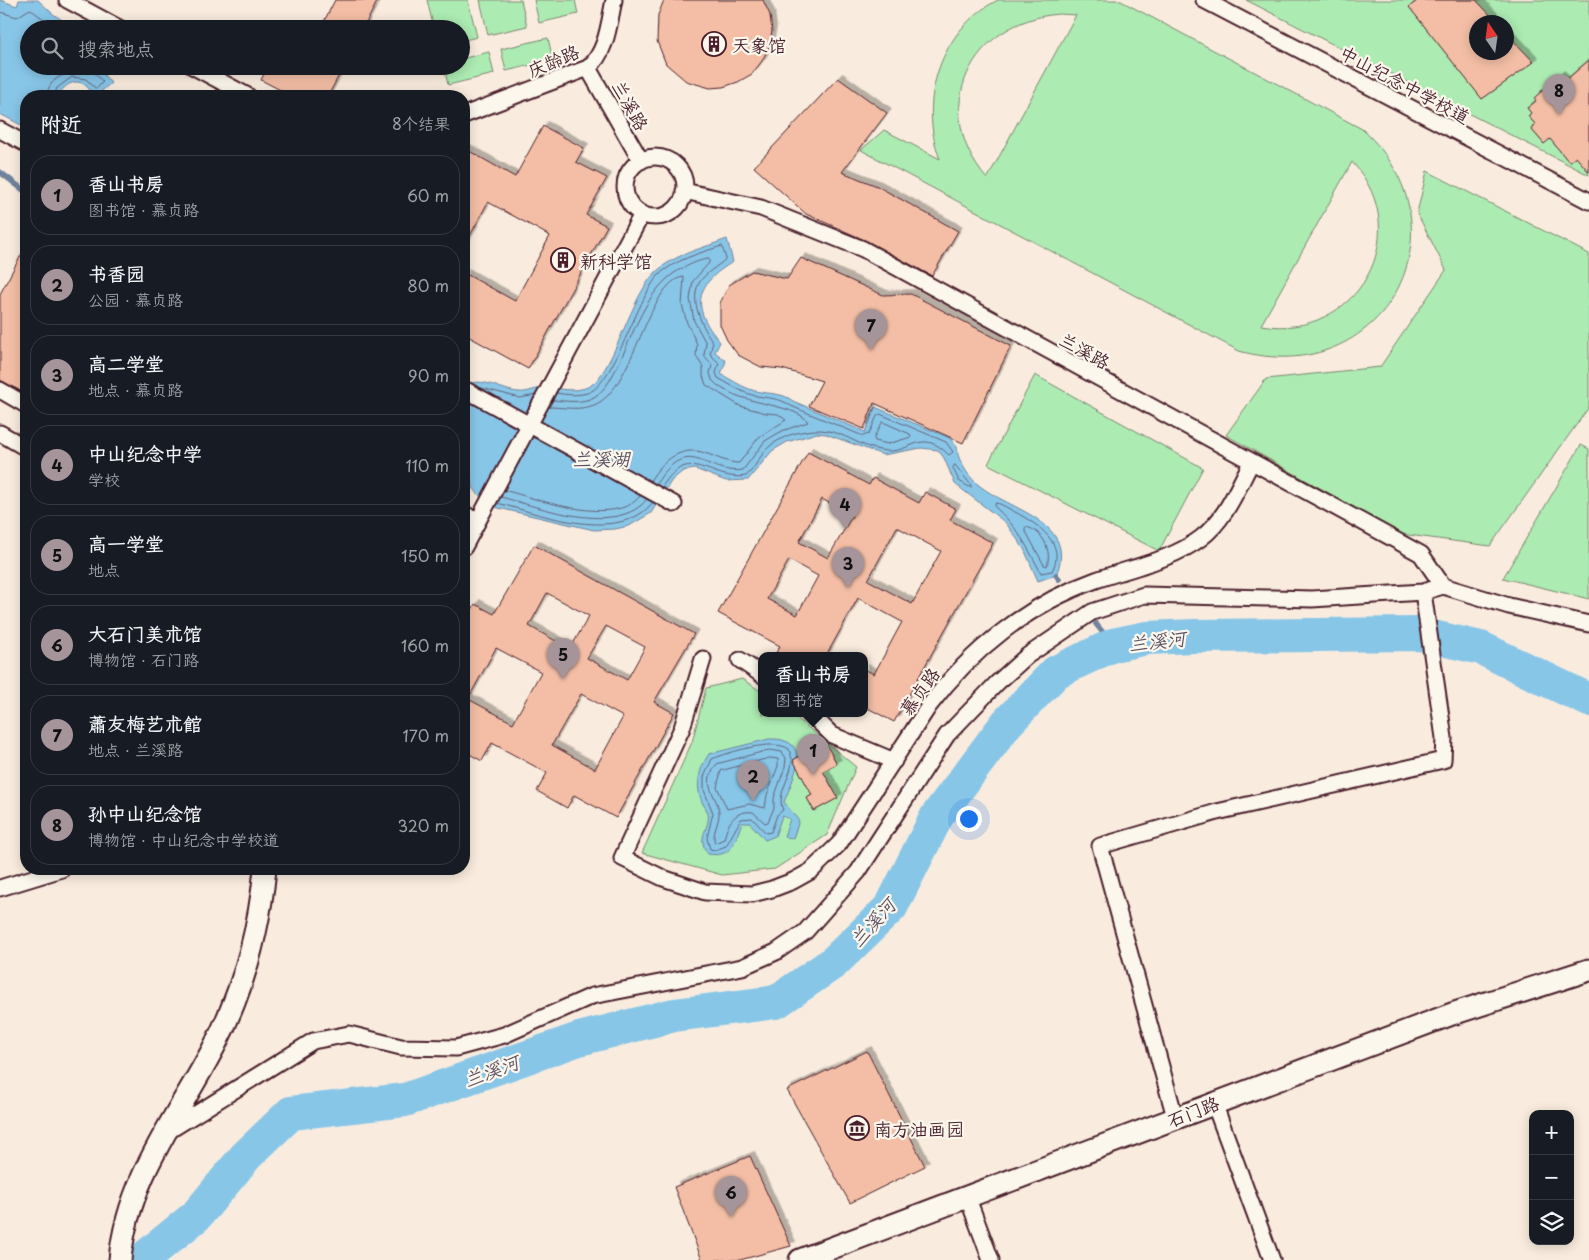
<!DOCTYPE html>
<html lang="zh">
<head>
<meta charset="utf-8">
<style>
  :root { --surface:#171b24; --page:#20242c; --text:#f1f3f6; --muted:#9ea1a6; --line:#363941; --accent:#a6949b }
  body { margin:0; font-family:"Playpen Sans","LXGW WenKai TC",sans-serif; background:var(--page); color:var(--text) }
  .controls { position:absolute; right:15px; bottom:15px; display:grid; overflow:hidden; border-radius:10px; box-shadow:0 2px 12px #0003 }
  .controls button { width:45px; height:45px; display:grid; place-items:center; padding:0; border:0; border-bottom:1px solid var(--line); background:var(--surface); color:var(--text); font:25px sans-serif }
  .compass { position:absolute; left:1469px; top:15px; width:45px; height:45px; border-radius:50%; background:var(--surface); box-shadow:0 2px 12px #0003; rotate:347deg }
  .you { position:absolute; left:968px; top:818px; width:18px; height:18px; margin:-12px; border:4px solid #fff; border-radius:50%; background:#1a73e8; box-shadow:0 0 0 8px #1a73e833 }
  .badge { display:grid; place-items:center; width:32px; height:32px; border-radius:50%; background:var(--accent); color:#111; font-size:16px; font-weight:700 }
  .pin { position:absolute; translate:-50% -41px; filter:drop-shadow(0 1px 2px #0008) }
  .pin::after { content:''; position:absolute; top:26px; width:18px; height:15px; background:inherit; clip-path:polygon(0 0,100% 0,50% 100%) }
  .popup { position:absolute; left:758px; top:652px; width:110px; height:65px; box-sizing:border-box; display:grid; place-content:center; border-radius:10px; background:var(--surface); filter:drop-shadow(0 1px 4px #0005); font-size:16px; white-space:nowrap; color:var(--muted) }
  .popup b { font-size:19px; color:var(--text) }
  .popup::after { content:''; position:absolute; left:50%; top:100%; margin-left:-10px; border:10px solid transparent; border-top-color:var(--surface) }
  .list { margin:0; padding:0; list-style:none }
  h2 { display:flex; justify-content:space-between; align-items:center; height:65px; margin:0; padding:0 20px; font-size:21px }
  h2 small { font-size:16px; font-weight:400; color:var(--muted) }
  .list li { display:grid; grid-template-columns:32px 1fr auto; gap:15px; align-items:center; box-sizing:border-box; height:80px; margin:0 10px 10px; padding:0 10px; border:1px solid var(--line); border-radius:20px }
  .list b { display:block; font-size:19px; white-space:nowrap }
  .list p { margin:0; font-size:16px; white-space:nowrap; color:var(--muted) }
  .list em { font-size:16px; font-style:normal; color:var(--muted) }
  .icon { flex:none; width:28px; height:28px; fill:none; stroke:currentColor; stroke-width:2; stroke-linecap:round; stroke-linejoin:round }
  .map { position:relative; flex:none; width:1589px; height:1260px; overflow:hidden }
  .search { position:absolute; background:var(--surface); box-shadow:0 2px 12px #0003; left:20px; top:20px; width:450px; height:55px; display:flex; align-items:center; gap:12px; box-sizing:border-box; padding:0 18px; border-radius:28px; color:var(--muted); font-size:19px }
  .panel { position:absolute; background:var(--surface); box-shadow:0 2px 12px #0003; left:20px; top:90px; width:450px; height:785px; border-radius:20px }
  .map>svg:first-child { display:block }
</style>
</head>
<body>
<div class="map">
<svg width="1589" height="1260" viewBox="0 0 1589 1260">
  <defs>
    <filter id="shadow"><feDropShadow dx="4.5" dy="-4.5" stdDeviation="0" flood-color="#0004"/></filter>
  </defs>
  <rect width="100%" height="100%" fill="#f9ecde"/>
  <filter id="ink" filterUnits="userSpaceOnUse"><feTurbulence type="fractalNoise" baseFrequency=".02" numOctaves="2"/><feDisplacementMap in="SourceGraphic" scale="10" xChannelSelector="R" yChannelSelector="G"/><feConvolveMatrix kernelMatrix="1 2 1 2 8 2 1 2 1" color-interpolation-filters="sRGB"/></filter>
  <g filter="url(#ink)">
    <path fill="#acebb2" stroke="#7b856e" fill-rule="evenodd" d="M427,0H468L477,37L461,41V29H434Z
      M480,0H521L527,26L488,35Z
      M534,0H575L578,14L539,23Z
      M998,0H1119L1362,129C1473,229 1382,391 1239,351L861,150L884,130L940,159C917,101 941,28 998,0ZM1059,14L1076,15L987,179C928,110 970,21 1059,14ZM1352,162C1418,234 1356,342 1261,325Z
      M1246,0H1589V175ZM1476,22H1506V52H1476Z
      M548,38L553,60L506,71L501,49Z
      M489,52L494,74L448,85L444,66H461V59Z
      M1427,171L1589,254V407L1490,546L1401,534L1226,435L1266,379L1380,367L1446,270L1417,213Z
      M1035,375L1203,468L1159,551L988,464Z
      M1581,445L1589,449V599L1503,578Z
      M742,679L762,692V714H792L856,767L827,835L775,869L722,875L642,853L692,742L706,688Z"/>
    <path fill="#88c6e8" stroke="#6f839c" d="M0,0L17,6L19,0H38L53,14L76,29H29V66H96L111,83L96,96C92,94 89,88 85,85C74,77 63,87 58,96H26L25,127L0,114Z
      M727,239L733,262C695,284 690,307 720,342L715,352L726,361L721,374C730,379 739,385 749,389C764,395 781,391 793,401L865,432L875,407L950,438C952,442 955,444 957,447C957,448 958,454 958,455C962,466 970,479 980,486C1010,510 1079,522 1056,575L1038,581L1024,549L1006,523L955,484L944,458L938,450L921,448L883,455L826,434L817,433L787,442L772,451L748,480L726,481L695,469L683,471L672,480L651,513L629,526L615,529L594,530L494,507L483,500L474,489L464,455V386C483,375 500,391 519,392C526,393 534,389 541,388C557,387 575,394 590,386C613,373 631,295 656,272C674,254 704,248 727,239Z
      M769,739C774,739 781,739 785,741C810,749 790,786 784,802L799,821L793,838L784,837L790,819L782,816L775,836L765,840L750,823H742C734,842 733,858 708,854C695,836 711,829 708,813C707,810 704,806 702,802C695,785 699,769 709,754Z"/>
    <g fill="none" stroke-linecap="round" stroke-linejoin="round">
      <path stroke="#636277" stroke-width="1" d="M0,12L17,17L30,9L57,29
        M47,96C48,77 68,71 84,72L86,66
        M54,96L57,88L72,77L86,79L95,88H97L103,82L93,71L92,66
        M478,387L520,398L536,395
        M556,393C567,395 580,396 590,392C614,381 637,301 657,277C671,261 702,252 722,246L726,259C717,267 706,272 699,283C689,301 703,328 713,342L710,354L719,363L716,373L718,378C727,383 737,389 746,393C761,399 779,396 791,406L863,436L869,434L877,416L880,414L946,442L953,452L949,455C921,427 912,453 886,451C852,447 840,423 801,432C790,434 779,439 770,446C760,454 756,468 746,476C709,482 690,442 662,487
        M553,400C566,401 582,404 594,397C606,390 613,375 619,363C636,328 649,282 687,266C694,263 702,259 709,259V263L693,281L690,299L694,321L706,343L704,355L712,365L710,373L712,380C734,406 795,402 808,422L782,431L765,441L743,470C706,476 689,432 656,484
        M549,407C564,407 579,411 594,405C634,390 648,280 684,277L682,305L687,323L697,344L696,356L703,367V376L706,385L740,406L766,413L778,414L786,420L759,437L739,463C727,463 717,457 705,453C681,445 662,461 650,481
        M883,422L910,434L911,437L888,444L875,441L874,438Z
        M955,465L971,485V488L959,481L953,468Z
        M504,490C537,499 616,528 640,496
        M501,497C539,507 618,537 647,499
        M497,503C541,514 620,545 653,502
        M996,503C1003,504 1010,510 1017,513C1038,525 1067,543 1052,571L1041,573C1028,548 1017,526 995,507Z
        M1026,527C1043,530 1052,551 1047,566L1044,565L1025,530Z
        M770,750L782,752L786,758L785,767L774,798V808L768,822L765,823L753,812C735,810 728,822 724,839L715,843C711,834 720,822 719,812C718,795 699,785 717,764Z
        M770,758L778,759V766L767,795L765,808L749,804L727,809L717,787L721,771Z
        M792,761C791,778 776,794 783,810L777,815L771,832L766,833L752,818L741,819L726,846L715,850L710,849L707,838L713,813L704,790V777L712,759C730,752 773,738 789,749L792,759"/>
      <path stroke="#6f839c" stroke-width="5.5" d="M0,172L26,192
        M1056,575L1059,579
        M1096,624L1113,645"/>
      <path stroke="#88c6e8" stroke-width="34" d="M142,1260L196,1216L246,1156L291,1113L405,1100L579,1039L674,1015L776,1002L833,963L891,907L937,816L1007,723L1056,672L1113,645L1147,638L1194,636L1420,634L1481,648L1589,700"/>
    </g>
    <path fill="#f3bea5" stroke="#4a1f2b" fill-rule="evenodd" filter="url(#shadow)" d="M335,0H378L363,29H320Z
      M664,0H763L770,15L772,31L769,47L762,61L752,74L738,82L723,87L710,88L686,81L666,64L657,41L658,15Z
      M1418,0H1476L1497,22H1476V52H1506V33L1534,62L1482,99L1409,7Z
      M1589,60V172L1576,157L1569,162L1550,139L1544,144L1532,130L1535,124L1528,116L1531,113L1527,108L1536,101L1534,98L1560,75L1565,81Z
      M268,66H344L328,96H292L261,80Z
      M838,78L887,113L842,172L877,186L958,231L932,276L867,241L806,214L754,167Z
      M543,126L584,148L576,162L607,178L586,215L607,226L528,369L464,334V273L515,301L550,236L488,202L464,247V148L515,177Z
      M26,246V394L0,380V294Z
      M801,258L883,295L911,294L1011,346L963,443L874,403L864,429L809,406L822,381L782,369L761,367L738,355L727,340L720,325V303L729,285L752,271L787,279Z
      M808,452L869,485L873,478L919,503L925,492L956,509L950,520L993,543L894,722L864,706V669L874,674L902,622L858,598L826,656H774L780,646L718,613ZM822,499L852,516L828,558L799,542ZM897,527L941,551L912,604L868,580ZM789,560L818,576L797,615L767,599Z
      M534,545L694,634L654,702L674,713L616,818L574,795L567,808L537,791L547,773L492,743L482,761L464,751V624L475,604L494,614ZM547,593L589,616L570,649L529,626ZM606,626L645,647L627,680L587,658ZM496,648L541,672L513,723L468,699ZM581,694L623,717L595,769L552,745Z
      M825,742L837,764L823,771L838,798L814,811L807,798L812,795L793,760Z
      M867,1051L925,1166L850,1203L787,1090Z
      M750,1156L791,1246L740,1260H702L674,1187Z"/>
    <g fill="none" stroke-linecap="round" stroke-linejoin="round">
      <defs>
        <path id="street" d="M67,0L121,29
          M1204,0L1589,201
          M192,66L248,96
          M588,68L641,161
          M464,115L588,68C607,52 609,23 614,0
          M0,130L26,144
          M625 187a30 30 0 1 1 60 0a30 30 0 1 1-60 0Z
          M684,191L761,208L863,249L1421,554L1443,586
          M464,389L674,504
          M0,390L26,405
          M0,433L26,448
          M464,513L477,523
          M464,547L642,214
          M703,659L682,728L622,858L663,878L705,892L752,894L772,889L793,881L811,871L839,844L929,706C971,650 1029,604 1096,580C1130,568 1172,560 1201,538C1226,519 1237,489 1251,463
          M740,660L762,675
          M811,714L832,735L894,761
          M0,888L62,869
          M1214,1103L1272,1260
          M1175,1117L1100,846L1217,812L1443,760L1444,738L1423,592
          M167,1132L313,1041L349,1034L401,1047L456,1048L504,1035L592,996L742,967L776,952L805,932L858,872L947,735L997,683L1027,656L1092,612L1144,595L1312,599L1423,592L1443,586L1509,606L1589,624
          M967,1196L991,1260"/>
        <path id="secondary" d="M120,1260C127,1179 178,1116 214,1047C243,991 259,931 265,869
          M800,1260L1452,1014L1589,970"/>
      </defs>
      <use href="#street" stroke="#4a1f2b" stroke-width="19"/>
      <use href="#secondary" stroke="#4a1f2b" stroke-width="25"/>
      <use href="#street" stroke="#fbf7ec" stroke-width="15"/>
      <use href="#secondary" stroke="#fbf7ec" stroke-width="21"/>
    </g>
  </g>
  <defs>
    <symbol id="building-ring" viewBox="-11 -11 22 22"><circle r="9.5" fill="#fbf7ec" stroke="#4a1f2b" stroke-width="1.5"/><path d="M-4-6H4V6H1V3H-1V6H-4ZM-2.5-4.3h1.7v1.8h-1.7ZM.8-4.3h1.7v1.8H.8ZM-2.5-1h1.7V.8h-1.7ZM.8-1h1.7V.8H.8Z" fill="#4a1f2b"/></symbol>
    <symbol id="museum-ring" viewBox="-11 -11 22 22"><circle r="9.5" fill="#fbf7ec" stroke="#4a1f2b" stroke-width="1.5"/><path d="M0-6L6-3V-2H-6V-3ZM-5-1h2V3h-2ZM-1-1h2V3h-2ZM3-1h2V3H3ZM-6 4H6V6H-6Z" fill="#4a1f2b"/></symbol>
  </defs>
  <g fill-rule="evenodd">
    <use href="#building-ring" x="700" y="30" width="28" height="28"/>
    <use href="#building-ring" x="549" y="246" width="28" height="28"/>
    <use href="#museum-ring" x="843" y="1114" width="28" height="28"/>
  </g>
  <g text-anchor="middle" dominant-baseline="central" stroke-width="4.5" stroke-linejoin="round" paint-order="stroke">
    <g font-size="18" fill="#4a1f2b" stroke="#fbf7ec" text-anchor="start">
      <text x="732" y="44">天象馆</text>
      <text x="580" y="260">新科学馆</text>
      <text x="874" y="1128">南方油画园</text>
    </g>
    <g font-size="18" fill="#4a1f2b" stroke="#fbf7ec">
      <text transform="translate(553 60) rotate(-23)">庆龄路</text>
      <text transform="translate(1405 84) rotate(28)">中山纪念中学校道</text>
      <text transform="translate(631 105) rotate(61)">兰溪路</text>
      <text transform="translate(1085 350) rotate(29)">兰溪路</text>
      <text transform="translate(919 691) rotate(-54)">慕贞路</text>
      <text transform="translate(1193 1111) rotate(-21)">石门路</text>
    </g>
    <g font-size="19" font-style="italic" fill="#5d5164" stroke="#fbf7ec">
      <text x="601" y="458">兰溪湖</text>
      <text transform="translate(1157 640) rotate(-6)">兰溪河</text>
      <text transform="translate(872 922) rotate(-48)">兰溪河</text>
      <text transform="translate(491 1070) rotate(-20)">兰溪河</text>
    </g>
  </g>
</svg>
<div class="controls">
<button>+</button>
<button>−</button>
<button><svg class="icon" aria-label="layers" viewBox="0 0 24 24"><path d="M12 4l9 5-9 5-9-5zM3 14l9 5 9-5"/></svg></button>
</div>
<svg class="compass" viewBox="-18 -18 36 36"><path d="M0-13l5 13h-10z" fill="#e53935"/><path d="M0 13l5-13h-10z" fill="#9ea1a6"/></svg>
<div class="you"></div>
<div class="pin badge" style="left:813px;top:775px">1</div>
<div class="popup"><b>香山书房</b>图书馆</div>
<div class="pin badge" style="left:753px;top:801px">2</div>
<div class="pin badge" style="left:848px;top:588px">3</div>
<div class="pin badge" style="left:845px;top:529px">4</div>
<div class="pin badge" style="left:563px;top:679px">5</div>
<div class="pin badge" style="left:731px;top:1217px">6</div>
<div class="pin badge" style="left:871px;top:350px">7</div>
<div class="pin badge" style="left:1559px;top:115px">8</div>
<div class="search"><svg class="icon" aria-label="search" viewBox="0 0 24 24"><circle cx="10" cy="10" r="6"/><path d="M15 15l6 6"/></svg>搜索地点</div>
<section class="panel">
<h2>附近<small>8个结果</small></h2>
<ul class="list">
<li><span class="badge">1</span><div><b>香山书房</b><p>图书馆 · 慕贞路</p></div><em>60 m</em></li>
<li><span class="badge">2</span><div><b>书香园</b><p>公园 · 慕贞路</p></div><em>80 m</em></li>
<li><span class="badge">3</span><div><b>高二学堂</b><p>地点 · 慕贞路</p></div><em>90 m</em></li>
<li><span class="badge">4</span><div><b>中山纪念中学</b><p>学校</p></div><em>110 m</em></li>
<li><span class="badge">5</span><div><b>高一学堂</b><p>地点</p></div><em>150 m</em></li>
<li><span class="badge">6</span><div><b>大石门美术馆</b><p>博物馆 · 石门路</p></div><em>160 m</em></li>
<li><span class="badge">7</span><div><b>蕭友梅艺术館</b><p>地点 · 兰溪路</p></div><em>170 m</em></li>
<li><span class="badge">8</span><div><b>孙中山纪念馆</b><p>博物馆 · 中山纪念中学校道</p></div><em>320 m</em></li>
</ul>
</section>
</div>
</body>
</html>
